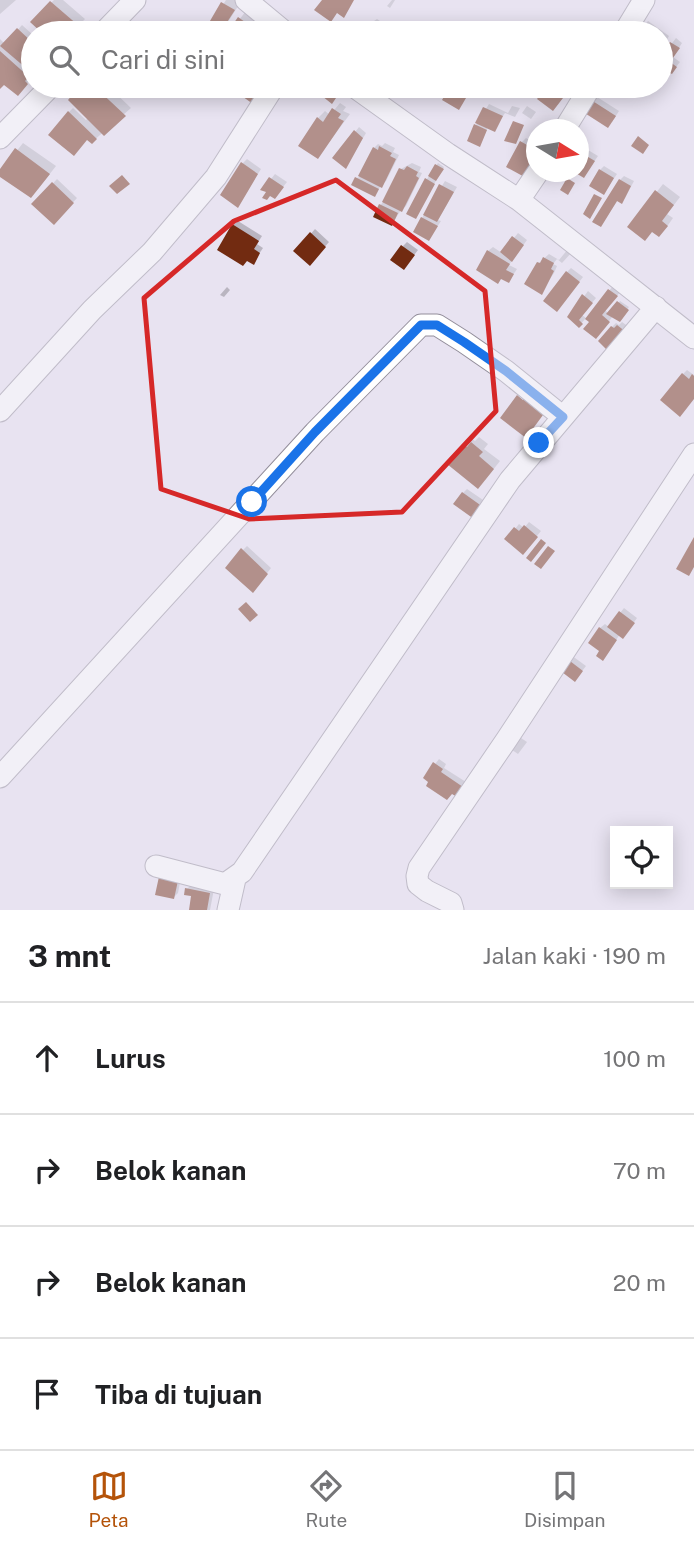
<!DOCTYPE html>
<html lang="id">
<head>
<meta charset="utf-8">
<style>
  :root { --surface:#fff; --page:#f6f6f6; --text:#202124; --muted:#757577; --line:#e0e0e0; --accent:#b45309 }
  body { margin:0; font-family:"Public Sans",sans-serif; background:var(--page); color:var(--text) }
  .controls { position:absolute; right:21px; bottom:21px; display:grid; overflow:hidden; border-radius:0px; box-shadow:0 4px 18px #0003 }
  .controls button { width:63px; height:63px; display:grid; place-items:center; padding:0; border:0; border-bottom:2px solid var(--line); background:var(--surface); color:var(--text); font:35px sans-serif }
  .compass { position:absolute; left:526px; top:119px; width:63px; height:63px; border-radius:50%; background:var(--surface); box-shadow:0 4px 18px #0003; rotate:101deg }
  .stop { position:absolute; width:21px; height:21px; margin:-16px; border:5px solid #1a73e8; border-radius:50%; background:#fff }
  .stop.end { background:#1a73e8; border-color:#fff; box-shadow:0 2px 7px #0008 }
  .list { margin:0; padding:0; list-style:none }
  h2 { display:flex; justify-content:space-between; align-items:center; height:91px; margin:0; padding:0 28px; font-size:30px }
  h2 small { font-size:23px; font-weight:400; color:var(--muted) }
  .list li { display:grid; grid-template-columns:46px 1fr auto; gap:21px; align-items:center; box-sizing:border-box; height:112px; padding:0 28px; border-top:2px solid var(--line) }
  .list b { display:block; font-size:26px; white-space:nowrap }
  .list em { font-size:23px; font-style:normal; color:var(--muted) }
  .icon { flex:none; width:38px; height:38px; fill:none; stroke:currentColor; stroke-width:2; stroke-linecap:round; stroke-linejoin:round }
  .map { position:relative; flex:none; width:694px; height:910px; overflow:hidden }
  .search { position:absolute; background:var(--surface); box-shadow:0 4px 18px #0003; left:21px; right:21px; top:21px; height:77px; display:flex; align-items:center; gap:18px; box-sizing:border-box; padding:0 24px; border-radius:38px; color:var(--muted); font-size:26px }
  .sheet { height:539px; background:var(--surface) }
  nav { display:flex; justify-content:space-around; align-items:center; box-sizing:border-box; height:98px; border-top:2px solid var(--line); background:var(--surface); font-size:19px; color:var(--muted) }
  nav a { display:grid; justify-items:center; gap:4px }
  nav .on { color:var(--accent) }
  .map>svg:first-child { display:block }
</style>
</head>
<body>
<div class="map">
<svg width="694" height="910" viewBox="0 0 694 910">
  <rect width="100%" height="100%" fill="#e8e3f1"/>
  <path fill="#0003" d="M0,0H16L0,14Z
    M54,0H63L85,19L71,33H44L32,22Z
    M226,0H235L240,3L221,33H205Z
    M392,0H395L390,8L387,6Z
    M246,11L267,27L263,33H229Z
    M377,19L395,31L393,33L374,21Z
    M648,21L669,36L661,49V33H639Z
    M22,25L33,35V76L24,87L4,83L0,87V39L5,44Z
    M676,38L682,43L673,57L680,62L672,72L661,66V58Z
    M83,86H108L131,108L92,142L69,112L73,108L86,120L88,118L71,100Z
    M210,86H229L221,94Z
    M549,86H557L566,93L557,105L539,99Z
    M594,95L619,111L612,122L583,110Z
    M340,103L346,107L343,111L350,114L318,157L301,146L318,118L325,111L330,115Z
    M489,104L508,113L512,106L520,108L515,117L505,113L494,130L488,127L481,143L476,125Z
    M527,106L536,112L531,119L522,113Z
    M359,127L366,133L349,162L335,158Z
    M526,138L536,144V168L522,142Z
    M23,143L56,166L38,189L0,175V172Z
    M385,143L395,148L393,152L399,155L386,181L381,185L377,193L356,178L360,177L374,148L378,144L382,146Z
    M578,144L598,156L584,176L577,172Z
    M247,159L261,169L238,206L243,163Z
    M412,163L421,167L419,172L422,173L406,206L401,210L392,224L380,205L386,200L401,169Z
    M438,163L444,167L415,217L427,179Z
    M604,166L617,174L604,193L600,170Z
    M275,174L287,182L279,192L263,189Z
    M624,176L634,181L625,198L621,202L618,200L601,225L620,180Z
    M57,179L77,198L54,223L34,204Z
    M445,181L457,187L438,220L441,221L429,239L422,218Z
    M663,184L680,197L667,214L673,218L666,228L653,230L629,227Z
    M238,221L262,236L257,244L263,248L253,263L233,225Z
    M315,229L329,242L310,264L296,251Z
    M518,233L527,240L509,265L517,269L509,281L488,251L493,247L502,253Z
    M407,242L418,250L408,263L403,246Z
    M568,249L572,252L562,263L557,259L553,264L557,266L554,273L541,292L539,263L549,254L559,260Z
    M571,268L583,277L561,305L567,272Z
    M613,286L621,291L605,310L609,314L620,301L629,307L620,319L613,316L600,333L587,318Z
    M227,287L230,290L224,297L220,295Z
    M588,291L596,298L582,315L586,318L579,326L569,317Z
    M622,322L629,327L614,346L612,327L616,323L619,325Z
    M687,370L694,375V398L683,374Z
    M479,437L488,444L484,449L500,461L485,480L450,464L471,438L475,441Z
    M467,489L486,502L478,513L463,493Z
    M529,522L541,531L527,548L507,539L519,524L524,528Z
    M247,546L271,568L257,586L243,550Z
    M624,608L637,618L627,632L620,634L607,654L590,643L600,628L605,624L609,627Z
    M571,655L586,666L579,675L560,669Z
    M515,734L527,742L518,754L506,746Z
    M439,759L446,764L444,768L466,782L461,791L425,777Z
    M182,872L178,893L174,897L157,894Z
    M191,885L214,889L210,910H190L193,895L187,889Z"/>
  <path fill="#722b11" d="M322,0H354L344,18L337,13L331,22L314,10Z
    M50,1L79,26L73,33H42L30,22Z
    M221,2L235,10L220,33H203Z
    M238,17L260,33H227Z
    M372,22L389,33H364Z
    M17,28L33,43V74L0,46Z
    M670,42L680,48L670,62L677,67L672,74L661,69V55Z
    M0,51L29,77L25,81L28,84L18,96L4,85L0,89Z
    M80,86H94L126,116L104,136L68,100Z
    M234,86H266L253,104L232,89Z
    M321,86H332L340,92L332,104L317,92Z
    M424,86H445L438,97L423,88Z
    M450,86H473L459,110L442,100Z
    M547,86L563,98L553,111L537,99Z
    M588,98L616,116L608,128L580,110Z
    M483,107L503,116L495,132L475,123Z
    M332,108L341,114L338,118L344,121L318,159L298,146L317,117L323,122Z
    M68,111L97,139L92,144L87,140L74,156L48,135Z
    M513,121L524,125L516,144L504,141Z
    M474,124L487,130L480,147L467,141Z
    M354,130L363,138L346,169L332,158Z
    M638,136L649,145L643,154L631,146Z
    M520,141L536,150V167L530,180L506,167Z
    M379,146L392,153L390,156L396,159L382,188L358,176L373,147L378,150Z
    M15,148L50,174L31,198L0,177V169Z
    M578,151L595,161L584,178L574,172H578Z
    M241,162L258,174L238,208L220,195Z
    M435,164L444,169L436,181L428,176Z
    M407,166L418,172L416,176L419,178L402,212L382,202L399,168L404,170Z
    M599,169L614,178L604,195L589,186Z
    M122,175L130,184L117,194L109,186Z
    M269,177L284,187L275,199L270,196L267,200L262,198L266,192L260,190Z
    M355,177L379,189L375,197L351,185Z
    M425,178L435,184L416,219L406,214Z
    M567,178L575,183L568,195L560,190Z
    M619,179L631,186L622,204L617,201L601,227L592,222Z
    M52,182L74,203L54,225L31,204Z
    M439,184L454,192L437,222L423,215Z
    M655,190L674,205L662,221L668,226L659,237L652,232L645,241L627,227Z
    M594,194L602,198L590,219L583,214Z
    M379,204L398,213L392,226L373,217Z
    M421,217L438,226L429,241L413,232Z
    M232,224L259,241L254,249L260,253L254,265L247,261L243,266L217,250Z
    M310,232L326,247L310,266L293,251Z
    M512,236L524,245L512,262L500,252Z
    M401,245L415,255L404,270L390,260Z
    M487,250L510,264L506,270L514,274L509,283L501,279L498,284L476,270Z
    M543,257L554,263L551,269L554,271L542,295L524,284L537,262L540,263Z
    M566,271L580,282L557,312L543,301Z
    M608,289L618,296L602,315L610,322L596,339L583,329L589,322L585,319Z
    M582,294L593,303L579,320L583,324L579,328L567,317Z
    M617,301L629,310L620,322L606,314Z
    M617,325L626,332L610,353L598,341L611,326L614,328Z
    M682,373L689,379L692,374L694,376V399L680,417L660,400Z
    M517,395L523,400L526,395L536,403L533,407L543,415L526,438L500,418Z
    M471,442L483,452L479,456L494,469L478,489L447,464L463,444L467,447Z
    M462,492L483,507L474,519L453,504Z
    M524,525L538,537L523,555L504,539L514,527L519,531Z
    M694,537V567L689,576L676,569Z
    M541,539L546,543L531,562L526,558Z
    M548,546L555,551L541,569L534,564Z
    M241,548L268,574L253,593L225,568Z
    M246,602L258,615L250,622L238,609Z
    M619,611L635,623L623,639L607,627Z
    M599,627L617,640L603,661L596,656L599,651L588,643Z
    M566,658L583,671L575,682L558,669Z
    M433,762L443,769L441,772L463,787L457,797L452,794L447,800L426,786L428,782L423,778Z
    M160,872L179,876L174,899L155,895Z
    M185,888L210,893L207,910H189L191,896L184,895Z"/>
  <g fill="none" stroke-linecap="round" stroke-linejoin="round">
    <defs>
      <path id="minor" d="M246,0L286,33
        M103,33L135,0
        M624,33L644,0
        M353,86L448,154L519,200L694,338
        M564,130L591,86
        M0,138L51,86
        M519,200L538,172
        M0,411L92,310L152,252L216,177L274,86
        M0,777L315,432L421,325H437L464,342L506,371L563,417
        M156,866L225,884L242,872L510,480L656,307
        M228,910L235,879
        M453,910L451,903L427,891L418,884L417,876L419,868L507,739L694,454"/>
    </defs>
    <use href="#minor" stroke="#928d9a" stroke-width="23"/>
    <use href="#minor" stroke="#fff" stroke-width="21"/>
  </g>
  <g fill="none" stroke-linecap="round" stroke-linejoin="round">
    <path stroke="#1a73e8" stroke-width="9" d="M252,502L315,432L421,325H437L464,342L506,371L563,417L539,443"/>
  </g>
  <path d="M0 0H694V910H0ZM336,180L485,291L496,411L402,512L249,519L161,489L144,298L234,221Z" fill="#e8e3f1" fill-opacity=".55" fill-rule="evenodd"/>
  <path fill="none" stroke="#d62828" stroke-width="5" stroke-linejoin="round" d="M336,180L485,291L496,411L402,512L249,519L161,489L144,298L234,221Z"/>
</svg>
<div class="controls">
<button><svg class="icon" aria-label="locate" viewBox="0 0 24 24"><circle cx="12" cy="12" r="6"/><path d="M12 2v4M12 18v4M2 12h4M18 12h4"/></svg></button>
</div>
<svg class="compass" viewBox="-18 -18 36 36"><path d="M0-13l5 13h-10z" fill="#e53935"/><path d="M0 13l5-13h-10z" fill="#757577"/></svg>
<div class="stop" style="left:252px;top:502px"></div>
<div class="stop end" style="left:539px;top:443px"></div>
<div class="search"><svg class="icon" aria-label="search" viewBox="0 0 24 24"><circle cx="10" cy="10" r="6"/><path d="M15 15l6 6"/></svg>Cari di sini</div>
</div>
<section class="sheet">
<h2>3 mnt<small>Jalan kaki · 190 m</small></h2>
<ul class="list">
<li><svg class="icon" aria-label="ahead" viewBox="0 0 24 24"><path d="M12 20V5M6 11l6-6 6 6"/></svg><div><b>Lurus</b></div><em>100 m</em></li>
<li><svg class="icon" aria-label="right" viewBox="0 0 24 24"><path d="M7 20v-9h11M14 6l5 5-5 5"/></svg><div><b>Belok kanan</b></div><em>70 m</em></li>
<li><svg class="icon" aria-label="right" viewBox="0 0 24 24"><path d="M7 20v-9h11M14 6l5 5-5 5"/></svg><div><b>Belok kanan</b></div><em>20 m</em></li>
<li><svg class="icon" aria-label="arrive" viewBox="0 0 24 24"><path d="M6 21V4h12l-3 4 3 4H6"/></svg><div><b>Tiba di tujuan</b></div></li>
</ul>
</section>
<nav>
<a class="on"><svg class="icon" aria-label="map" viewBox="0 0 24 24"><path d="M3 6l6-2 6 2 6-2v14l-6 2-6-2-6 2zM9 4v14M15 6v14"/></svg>Peta</a>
<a><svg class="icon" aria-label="directions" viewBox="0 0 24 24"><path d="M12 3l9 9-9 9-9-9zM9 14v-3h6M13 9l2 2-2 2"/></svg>Rute</a>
<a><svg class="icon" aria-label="saved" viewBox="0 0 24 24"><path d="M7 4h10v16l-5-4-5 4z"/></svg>Disimpan</a>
</nav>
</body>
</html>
